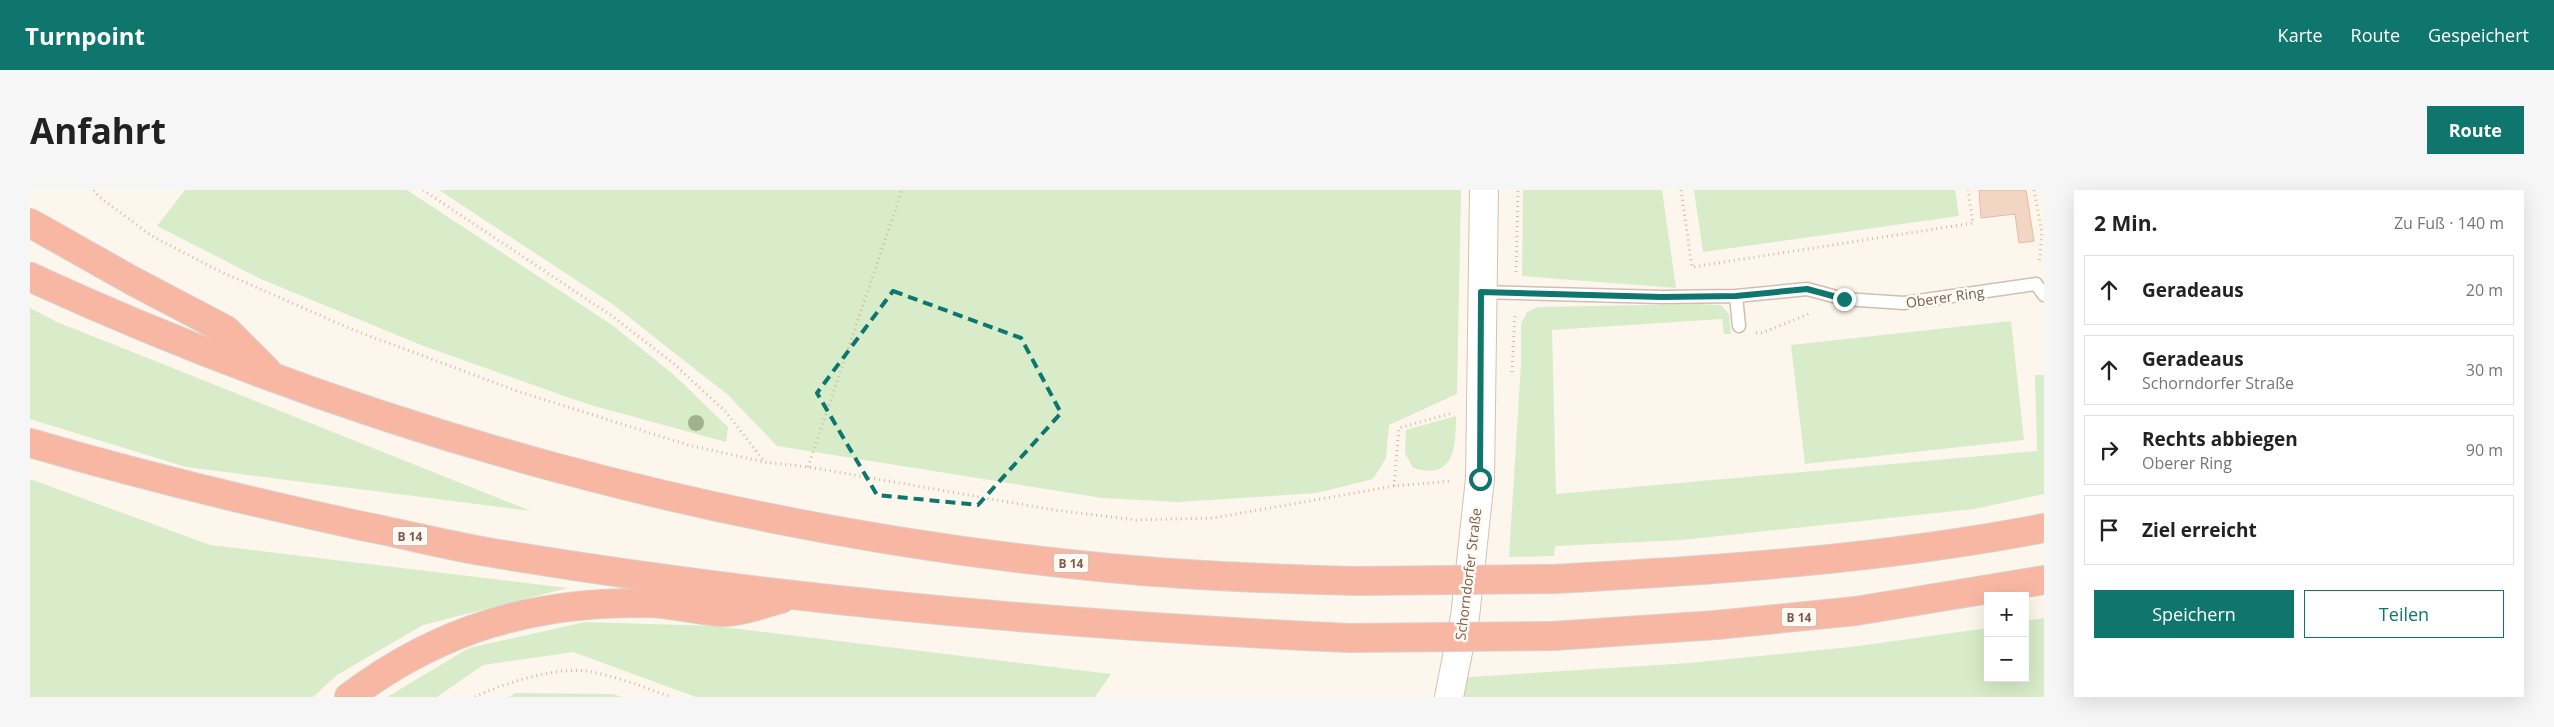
<!DOCTYPE html>
<html lang="de">
<head>
<meta charset="utf-8">
<style>
  :root { --surface:#fff; --page:#f6f6f6; --text:#222; --muted:#767676; --line:#e0e0e0; --accent:#0f766e }
  body { margin:0; font-family:"Open Sans",sans-serif; background:var(--page); color:var(--text) }
  .controls { position:absolute; right:15px; bottom:15px; display:grid; overflow:hidden; border-radius:0px; box-shadow:0 5px 20px #0002 }
  .controls button { width:45px; height:45px; display:grid; place-items:center; padding:0; border:0; border-bottom:1px solid var(--line); background:var(--surface); color:var(--text); font:25px sans-serif }
  .stop { position:absolute; width:15px; height:15px; margin:-11px; border:4px solid #0f766e; border-radius:50%; background:#fff }
  .stop.end { background:#0f766e; border-color:#fff; box-shadow:0 1px 5px #0008 }
  .list { margin:0; padding:0; list-style:none }
  h2 { display:flex; justify-content:space-between; align-items:center; height:65px; margin:0; padding:0 20px; font-size:21px }
  h2 small { font-size:16px; font-weight:400; color:var(--muted) }
  .list li { display:grid; grid-template-columns:32px 1fr auto; gap:15px; align-items:center; box-sizing:border-box; height:70px; margin:0 10px 10px; padding:0 10px; border:1px solid var(--line); border-radius:0px }
  .list b { display:block; font-size:19px; white-space:nowrap }
  .list p { margin:0; font-size:16px; white-space:nowrap; color:var(--muted) }
  .list em { font-size:16px; font-style:normal; color:var(--muted) }
  .actions { display:flex; gap:10px; padding:15px 20px }
  .actions a { flex:1; padding:11px 0; border:1px solid var(--accent); border-radius:0px; text-align:center; font-size:18px; color:var(--accent) }
  .actions .main { background:var(--accent); color:#fff }
  .icon { flex:none; width:28px; height:28px; fill:none; stroke:currentColor; stroke-width:2; stroke-linecap:round; stroke-linejoin:round }
  .map { position:relative; flex:none; width:2014px; height:507px; overflow:hidden; border-radius:0px }
  header { display:flex; align-items:center; gap:30px; box-sizing:border-box; height:70px; padding:0 25px; background:var(--accent); color:#fff }
  header strong { font-size:24px }
  nav { display:flex; gap:28px; margin-inline-start:auto; font-size:18px }
  .intro { display:flex; align-items:center; justify-content:space-between; box-sizing:border-box; height:120px; padding:0 30px }
  h1 { margin:0; font-size:35px }
  .button { padding:12px 22px; border-radius:0px; background:var(--accent); color:#fff; font-size:18px; font-weight:700 }
  main { display:flex; gap:30px; padding:0 30px }
  aside { flex:1; background:var(--surface); border-radius:0px; box-shadow:0 5px 20px #0002 }
  .map>svg:first-child { display:block }
</style>
</head>
<body>
<header>
<strong>Turnpoint</strong>
<nav><a>Karte</a><a>Route</a><a>Gespeichert</a></nav>
</header>
<div class="intro"><h1>Anfahrt</h1><a class="button">Route</a></div>
<main>
<div class="map">
<svg width="2014" height="507" viewBox="0 0 2014 507">
  <rect width="100%" height="100%" fill="#fdf6ec"/>
  <path fill="#d8ecc9" d="M155,0H377L582,135L643,184L698,237L696,252L557,214L391,155L231,89L127,36Z
    M409,0H1431L1427,204L1359,235L1356,268L1343,289L1287,303L1148,312L1072,308L747,256L698,205L581,113Z
    M1493,0H1632L1646,98L1492,86Z
    M1664,0H1925L1929,26L1673,62Z
    M1665,114L1691,115L1699,124L1701,144H1694L1692,129L1522,140L1526,304L2007,261L2005,185H2014V304L1944,319L1652,350L1525,356L1524,366L1479,367L1491,174V134L1497,122L1508,117Z
    M0,118L27,132L501,321L156,277L0,229Z
    M1981,131L1994,250L1775,274L1761,155Z
    M1426,226C1426,256 1425,291 1383,278L1375,263L1376,240Z
    M0,289L180,355L538,398L393,435L307,485L283,507H0Z
    M2014,428V507H1406L1409,489L1659,473L1821,457L1958,438V488H1995V431Z
    M555,432L684,436L1081,484L1065,507H666L543,462L453,475L407,507H357L439,458Z
    M485,503L583,504L592,507H479Z"/>
  <path fill="#f3d5c3" stroke="#e6bba3" d="M1949,0H1996L2004,51L1989,53L1985,24L1951,28Z"/>
  <g fill="none" stroke-linecap="round" stroke-linejoin="round">
    <defs>
      <path id="lane" d="M1451,102L1632,107L1706,106L1777,99L1814,109L1874,113L2006,94L2014,105
        M1706,106L1709,136"/>
      <path id="secondary" d="M1419,507L1435,427L1450,289L1454,0"/>
      <path id="highway" d="M0,33L101,90L196,140L237,181
        M0,87C339,243 707,343 1079,378C1161,386 1243,389 1326,391
        M0,253C110,285 220,312 332,336C374,344 415,355 457,362C742,410 1031,435 1319,448
        M1524,389C1689,380 1852,369 2014,338
        M1523,446L1686,435L1826,421L2014,390
        M319,507C409,439 504,411 617,413C642,413 667,421 692,422C708,423 735,413 751,409"/>
    </defs>
    <use href="#lane" stroke="#d1beb0" stroke-width="15"/>
    <use href="#secondary" stroke="#d6c0b0" stroke-width="30"/>
    <use href="#highway" stroke="#dad1cd" stroke-width="30"/>
    <path stroke="#d9b8a5" stroke-width="3" stroke-dasharray="1 4" stroke-linecap="butt" d="M64,0L68,6L122,46L187,80L321,139L487,201L658,255L734,272L778,277L1024,320L1106,330L1183,328L1364,296L1422,291
      M393,0L582,126L643,173L696,222L734,271
      M1651,0L1662,77L1943,33L1938,0
      M2004,0L2012,43L2009,74
      M1486,82L1488,0
      M1726,143H1732L1781,123
      M1482,182L1485,123
      M778,277L872,0
      M1364,296L1369,238L1423,223
      M445,507C473,493 526,477 557,481C585,486 614,497 641,507"/>
    <use href="#lane" stroke="#fff" stroke-width="12"/>
    <use href="#secondary" stroke="#fff" stroke-width="28"/>
    <use href="#highway" stroke="#f7b7a3" stroke-width="28"/>
    <defs>
      <path id="highway-bridge" d="M1326,391L1524,389
        M1319,448L1523,446"/>
    </defs>
    <use href="#highway-bridge" stroke="#dad1cd" stroke-width="30" stroke-linecap="butt"/>
    <use href="#highway-bridge" stroke="#f7b7a3" stroke-width="28"/>
  </g>
  <circle fill="#a0b28e" cx="666" cy="233" r="8"/>
  <g fill="none" stroke-linecap="round" stroke-linejoin="round">
    <path stroke="#0f766e" stroke-width="6" d="M1450,289L1451,102L1632,107L1706,106L1777,99L1814,109"/>
  </g>
  <path fill="none" stroke="#0f766e" stroke-width="4" stroke-dasharray="10 6" stroke-linejoin="round" d="M863,101L991,148L1031,223L948,315L847,305L787,203Z"/>
  <g text-anchor="middle" dominant-baseline="central" stroke-width="5" stroke-linejoin="round" paint-order="stroke">
    <g fill="#fffaf3" stroke="#a28b7f" stroke-width="1">
      <rect x="362.5" y="336.5" width="35" height="19" rx="4"/>
      <rect x="1023.5" y="363.5" width="35" height="19" rx="4"/>
      <rect x="1751.5" y="417.5" width="35" height="19" rx="4"/>
    </g>
    <g font-size="12" font-weight="bold" fill="#7a5c4d">
      <text x="380" y="346">B 14</text>
      <text x="1041" y="373">B 14</text>
      <text x="1769" y="427">B 14</text>
    </g>
    <g font-size="14" fill="#7a5c4d" stroke="#fffaf3">
      <text transform="translate(1915 107) rotate(-8)">Oberer Ring</text>
      <text transform="translate(1438 384) rotate(-83)">Schorndorfer Straße</text>
    </g>
  </g>
</svg>
<div class="controls">
<button>+</button>
<button>−</button>
</div>
<div class="stop" style="left:1450px;top:289px"></div>
<div class="stop end" style="left:1814px;top:109px"></div>
</div>
<aside>
<h2>2 Min.<small>Zu Fuß · 140 m</small></h2>
<ul class="list">
<li><svg class="icon" aria-label="ahead" viewBox="0 0 24 24"><path d="M12 20V5M6 11l6-6 6 6"/></svg><div><b>Geradeaus</b></div><em>20 m</em></li>
<li><svg class="icon" aria-label="ahead" viewBox="0 0 24 24"><path d="M12 20V5M6 11l6-6 6 6"/></svg><div><b>Geradeaus</b><p>Schorndorfer Straße</p></div><em>30 m</em></li>
<li><svg class="icon" aria-label="right" viewBox="0 0 24 24"><path d="M7 20v-9h11M14 6l5 5-5 5"/></svg><div><b>Rechts abbiegen</b><p>Oberer Ring</p></div><em>90 m</em></li>
<li><svg class="icon" aria-label="arrive" viewBox="0 0 24 24"><path d="M6 21V4h12l-3 4 3 4H6"/></svg><div><b>Ziel erreicht</b></div></li>
</ul>
<div class="actions"><a class="main">Speichern</a><a>Teilen</a></div>
</aside>
</main>
</body>
</html>
